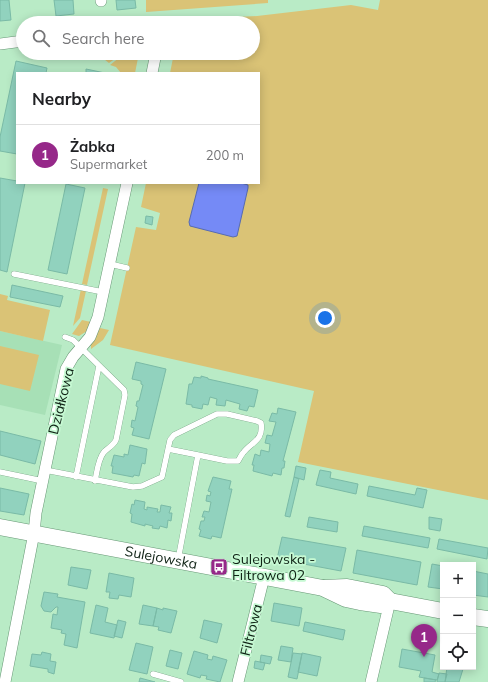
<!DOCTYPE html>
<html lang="en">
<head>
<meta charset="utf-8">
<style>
  :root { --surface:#fff; --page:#f2f2f2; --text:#202124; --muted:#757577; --line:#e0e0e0; --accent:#962889 }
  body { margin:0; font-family:Mulish,sans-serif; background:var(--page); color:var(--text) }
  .controls { position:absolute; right:12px; bottom:12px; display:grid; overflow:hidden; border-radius:0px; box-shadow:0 2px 10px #0003 }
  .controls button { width:36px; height:36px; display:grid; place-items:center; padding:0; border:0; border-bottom:1px solid var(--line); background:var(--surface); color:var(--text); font:20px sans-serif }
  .you { position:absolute; left:325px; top:318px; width:14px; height:14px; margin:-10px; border:3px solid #fff; border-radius:50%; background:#1a73e8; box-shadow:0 0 0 6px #1a73e833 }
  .badge { display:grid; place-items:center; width:26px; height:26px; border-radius:50%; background:var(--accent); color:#fff; font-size:13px; font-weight:700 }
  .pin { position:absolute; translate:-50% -33px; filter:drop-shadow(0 1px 2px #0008) }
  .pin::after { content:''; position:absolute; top:21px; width:14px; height:12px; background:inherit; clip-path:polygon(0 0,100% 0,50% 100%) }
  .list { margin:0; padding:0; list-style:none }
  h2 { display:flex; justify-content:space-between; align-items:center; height:52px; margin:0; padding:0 16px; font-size:17px }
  h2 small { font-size:13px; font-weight:400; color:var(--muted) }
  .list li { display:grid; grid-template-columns:26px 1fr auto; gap:12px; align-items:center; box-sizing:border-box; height:60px; padding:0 16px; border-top:1px solid var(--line) }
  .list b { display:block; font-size:15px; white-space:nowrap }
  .list p { margin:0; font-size:13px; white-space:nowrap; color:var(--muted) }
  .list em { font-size:13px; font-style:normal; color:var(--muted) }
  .icon { flex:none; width:22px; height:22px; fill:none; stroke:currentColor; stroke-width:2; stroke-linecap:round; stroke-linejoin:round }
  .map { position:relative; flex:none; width:488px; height:682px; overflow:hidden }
  .search { position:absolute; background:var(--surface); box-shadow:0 2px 10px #0003; left:16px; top:16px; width:244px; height:44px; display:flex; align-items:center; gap:10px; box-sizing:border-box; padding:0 14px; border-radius:22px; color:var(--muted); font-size:15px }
  .panel { position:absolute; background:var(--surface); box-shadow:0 2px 10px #0003; left:16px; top:72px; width:244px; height:112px; border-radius:0px }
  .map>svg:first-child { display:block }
</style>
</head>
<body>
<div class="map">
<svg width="488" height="682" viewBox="0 0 488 682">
  <rect width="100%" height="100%" fill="#b9ebc6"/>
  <path fill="#a7e0b6" d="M0,331L62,345L45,415L0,405Z"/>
  <path fill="#dac376" d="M146,0H268V3L146,12Z
    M380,0H488V500L298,462L314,391L110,345L136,227L156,230L160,213L141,207L146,183H259V73H170L174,53H253V23H180L181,20L257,16L351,5L378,10Z
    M96,53H123L109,63Z
    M125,53H139L135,73H121L116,67L110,65Z
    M103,188L108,189L87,285L82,284Z
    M81,289L86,291L80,318L73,326Z
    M0,294L8,296L7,300L50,310L43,341L0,331Z
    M82,320L91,322L87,331L79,336L72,334Z
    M100,328L109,330L103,340L91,349V344Z
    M0,346L39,355L30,391L0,384Z"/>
  <path fill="#758af6" stroke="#566bb2" d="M199,183H241L248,185V188L237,236L233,237L190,226L189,222Z"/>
  <path fill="#91d2be" stroke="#7abaa6" d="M0,0H9L11,20L0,21Z
    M54,0H73L74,14L56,16Z
    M116,0H135L136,8L117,10Z
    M16,61L47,68L46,73H17V154L0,151V137Z
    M86,69L105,73H86Z
    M0,178L17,181V183H25L7,272L0,270Z
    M66,184L85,188L67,274L48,270Z
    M146,216L153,217L152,225L145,223Z
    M12,285L63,296L60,307L10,297Z
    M136,362L166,369L149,439L132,435L134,428L131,427L132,420L135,421L138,407L136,406L137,401H139L143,385L141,384V381L132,379Z
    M201,376L208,378V379L258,390L254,407L249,406L247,411L239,409L240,404L226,400L225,406L216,405L217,399L210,397L208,405L203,404L202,409L192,407V405L186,404L189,384H192L194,377L201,378Z
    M278,408L296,412L283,461H285L284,468H282L281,475L273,473L272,476L253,471L254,465H252L255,454L260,456L261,450L269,452L270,444L265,443L267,435L272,436L276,422L269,421L272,413L277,414Z
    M0,431L41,441L35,464L0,455Z
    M130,445L147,449L145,464L142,463L139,476L134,475L133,477L112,473L113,466H111L114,455L124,457V454L128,455Z
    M296,466L306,468L304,480L294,477Z
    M320,470L331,472L330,478L358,484L356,494L316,485Z
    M213,477L231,481L229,489H232L221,538L212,536L211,539L199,536L201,530L199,529L201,521H204L205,517H202L204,511L209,512L211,502L206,501L207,495L210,496L211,492L208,491Z
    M294,477L299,479L290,517L285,516Z
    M369,486L415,495L417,488L427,490L423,508L367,496Z
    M0,488L29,494L24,515L0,511Z
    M135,500L145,502L144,509L147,510V507L158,509L157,512H160L161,505L171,507L169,513H172L171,521L168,520L167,528L160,526L159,529L152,528L153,526L145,524V526L131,522L132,514L130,513L132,504L134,505Z
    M309,517L338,522L337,532L307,527Z
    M429,517L442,519L440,531L429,529Z
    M364,526L430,538L428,548L362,536Z
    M282,537L346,548L341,571L277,559Z
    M439,539L488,548L487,559L437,549Z
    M357,550L421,562L417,585L353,573Z
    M432,564L443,566V589L428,587Z
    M71,567L91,570L87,589L68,585Z
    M473,571L488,574V597L473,595Z
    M109,573L134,578L131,597L119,595L118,599L109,598L110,592H106Z
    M44,592L58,594L57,597L85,602L77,648L64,645L66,634L61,633L62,630L51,628L53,614L57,615L58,607H56L51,612L44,611L41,606Z
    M274,603L302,608L299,626L271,621Z
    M96,605L108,608L105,622L117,625L114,638L90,633Z
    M143,605L157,608L153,626L139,624Z
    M157,608L163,610V608L177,611L171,633L158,630L159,627L153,626Z
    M118,620L126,622L122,638L114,636Z
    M204,620L222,624L217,643L200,638Z
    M305,622L345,630L343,640L303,631Z
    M136,643L153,647L147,674L129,670Z
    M281,646L293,648L291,662L278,660Z
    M402,649L435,655L432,672L439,674L437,680L419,677L421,671L399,667Z
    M170,650L182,653L178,669L166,666Z
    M194,651L208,655L207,659L212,660L213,656L227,660L220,682L206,679L207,676L201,675L200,678L187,674Z
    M42,652L51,654L50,661L56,662L54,674L48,672V669L30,666L32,654L41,655Z
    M293,653L302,654L297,679L288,677Z
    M302,653L321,657L317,676L298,672Z
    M261,655L272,657L270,664L260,662Z
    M255,661L265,663L263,670L254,668Z
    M447,667L463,669L459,682H445Z
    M439,673L447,674L445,682H437Z
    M140,678L155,682H139Z
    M424,678L436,680L435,682H424Z"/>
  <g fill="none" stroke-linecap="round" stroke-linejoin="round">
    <defs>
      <path id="lane" d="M110,264L127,268
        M14,274L103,292
        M65,337L73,340L124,390L125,395L116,440C113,446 108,448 104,452C98,459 97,472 95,481
        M168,449L198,455L178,560
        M45,470L133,487L142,486L162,477L170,440L174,435L217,414H227L257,421L261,423C264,441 251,442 243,453C241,455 240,458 238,461H227L198,455
        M0,472L43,481
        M76,477L99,366
        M153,674L181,682"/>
      <path id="street" d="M101,1V0
        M0,44L23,41
        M152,73L156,53
        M5,682L34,533L36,513L66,369L73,357L90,337L98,317L127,183
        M238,682L264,577
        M371,682L390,601"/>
      <g id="secondary">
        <path id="s1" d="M0,527L323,588L346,599L360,602L381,605L390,601L443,611"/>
        <path d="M324,588L347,587L383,594L390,601"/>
        <path d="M473,617L488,619"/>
      </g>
    </defs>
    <use href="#lane" stroke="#679775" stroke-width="6"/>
    <use href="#street" stroke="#679775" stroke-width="12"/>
    <use href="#secondary" stroke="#679775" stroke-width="17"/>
    <use href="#lane" stroke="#fff" stroke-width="5.5"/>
    <use href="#street" stroke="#fff" stroke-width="11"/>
    <use href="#secondary" stroke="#fff" stroke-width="16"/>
  </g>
  <defs>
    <symbol id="bus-square" viewBox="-11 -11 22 22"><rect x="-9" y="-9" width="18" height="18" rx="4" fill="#962889" stroke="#c6f9d3"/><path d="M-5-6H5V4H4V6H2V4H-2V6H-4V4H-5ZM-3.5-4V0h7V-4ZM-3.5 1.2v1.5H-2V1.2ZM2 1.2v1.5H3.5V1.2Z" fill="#fff"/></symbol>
  </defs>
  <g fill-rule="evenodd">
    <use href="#bus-square" x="209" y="557" width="20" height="20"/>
  </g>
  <g text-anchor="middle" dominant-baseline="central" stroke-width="3.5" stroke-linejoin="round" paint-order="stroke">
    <g font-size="14" fill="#0f2215" stroke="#c6f9d3">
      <text transform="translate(61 401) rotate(-76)">Działkowa</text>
      <text stroke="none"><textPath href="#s1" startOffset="164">Sulejowska</textPath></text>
      <text transform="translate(251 630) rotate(-76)">Filtrowa</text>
    </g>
    <g font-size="14" fill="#0f2215" stroke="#c6f9d3" text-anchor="start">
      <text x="232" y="559">Sulejowska -<tspan x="232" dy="16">Filtrowa 02</tspan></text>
    </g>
  </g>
</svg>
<div class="controls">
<button>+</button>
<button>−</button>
<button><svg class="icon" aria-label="locate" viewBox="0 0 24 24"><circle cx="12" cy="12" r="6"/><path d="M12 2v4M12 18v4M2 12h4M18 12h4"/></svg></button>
</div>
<div class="you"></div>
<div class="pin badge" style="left:424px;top:657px">1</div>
<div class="search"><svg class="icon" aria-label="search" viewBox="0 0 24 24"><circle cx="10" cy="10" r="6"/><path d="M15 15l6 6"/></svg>Search here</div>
<section class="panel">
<h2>Nearby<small></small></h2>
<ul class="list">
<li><span class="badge">1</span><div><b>Żabka</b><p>Supermarket</p></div><em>200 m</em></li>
</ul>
</section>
</div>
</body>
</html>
